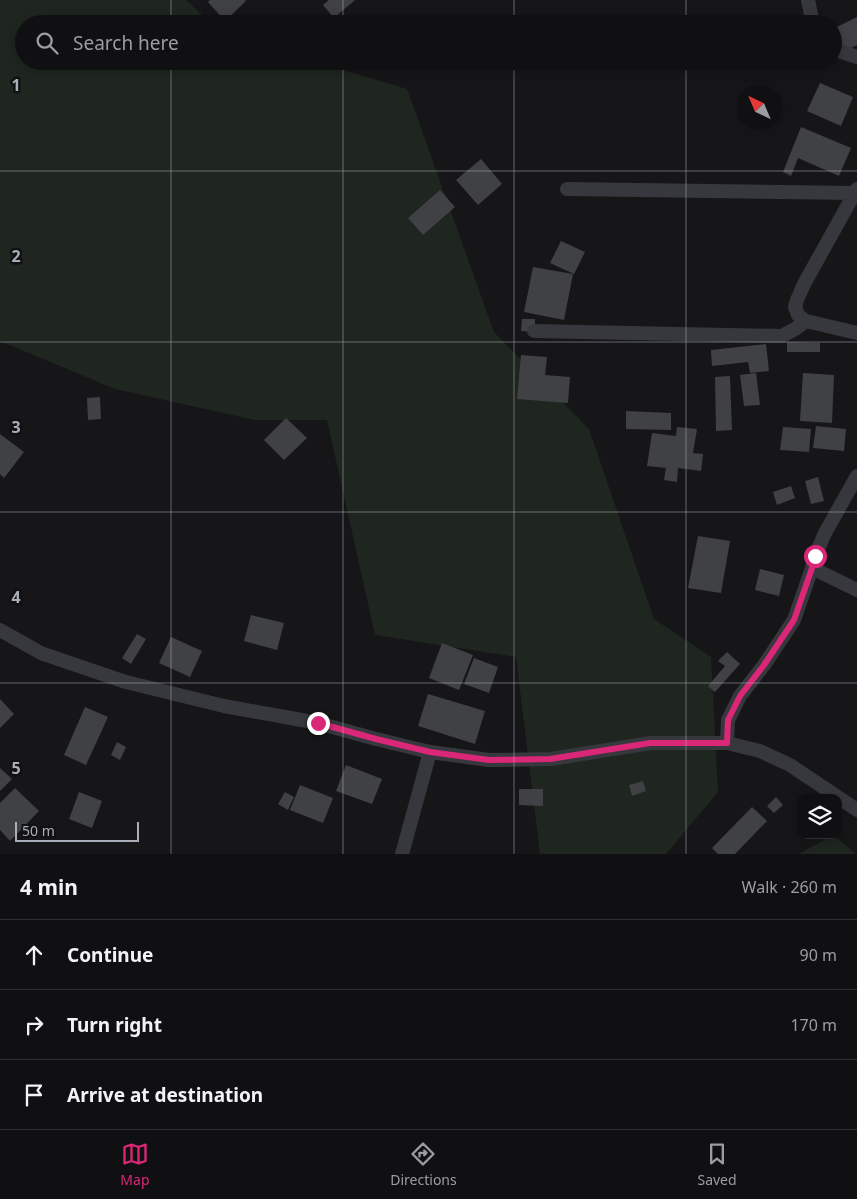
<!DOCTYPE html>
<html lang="en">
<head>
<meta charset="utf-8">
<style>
  :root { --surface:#101012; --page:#19191b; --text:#f1f3f6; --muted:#9c9d9f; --line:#303032; --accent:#db2777 }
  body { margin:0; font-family:"Noto Sans",sans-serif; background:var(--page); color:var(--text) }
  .controls { position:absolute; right:15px; bottom:15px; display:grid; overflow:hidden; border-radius:10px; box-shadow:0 2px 12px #0003 }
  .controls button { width:45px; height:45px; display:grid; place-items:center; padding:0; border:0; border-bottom:1px solid var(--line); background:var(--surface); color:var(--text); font:25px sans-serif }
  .compass { position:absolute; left:737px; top:85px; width:45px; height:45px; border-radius:50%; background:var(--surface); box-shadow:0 2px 12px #0003; rotate:316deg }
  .scale { position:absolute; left:15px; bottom:12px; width:124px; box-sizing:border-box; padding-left:5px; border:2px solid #a8adb8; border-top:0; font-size:14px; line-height:18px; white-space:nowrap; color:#a8adb8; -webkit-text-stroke:4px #111113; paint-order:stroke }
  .stop { position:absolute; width:15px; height:15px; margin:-11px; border:4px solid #db2777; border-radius:50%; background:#fff }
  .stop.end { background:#db2777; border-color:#fff; box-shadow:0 1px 5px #0008 }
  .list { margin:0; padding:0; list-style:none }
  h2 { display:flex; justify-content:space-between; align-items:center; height:65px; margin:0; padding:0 20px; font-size:21px }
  h2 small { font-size:16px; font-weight:400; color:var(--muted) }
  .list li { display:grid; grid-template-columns:32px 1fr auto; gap:15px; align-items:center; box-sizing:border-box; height:70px; padding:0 20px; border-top:1px solid var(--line) }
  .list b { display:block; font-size:19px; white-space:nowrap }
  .list em { font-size:16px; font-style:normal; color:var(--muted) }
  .icon { flex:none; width:28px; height:28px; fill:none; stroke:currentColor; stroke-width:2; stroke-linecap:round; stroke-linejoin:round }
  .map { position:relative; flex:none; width:857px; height:854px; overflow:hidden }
  .search { position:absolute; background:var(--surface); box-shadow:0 2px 12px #0003; left:15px; right:15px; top:15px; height:55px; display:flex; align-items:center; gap:12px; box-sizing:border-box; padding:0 18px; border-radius:28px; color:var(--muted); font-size:19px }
  .sheet { height:275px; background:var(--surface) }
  nav { display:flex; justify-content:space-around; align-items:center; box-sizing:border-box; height:70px; border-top:1px solid var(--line); background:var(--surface); font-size:14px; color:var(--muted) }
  nav a { display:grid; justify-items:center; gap:2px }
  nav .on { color:var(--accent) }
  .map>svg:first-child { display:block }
</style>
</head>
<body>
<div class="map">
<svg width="857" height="854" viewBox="0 0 857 854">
  <rect width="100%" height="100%" fill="#161618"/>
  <path fill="#1e261f" d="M0,0H186L212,24H24V61H313L407,89L494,332L589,429L654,619L711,657L718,792L666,854H540L516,657L375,635L327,420H255L115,389L0,341Z
    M833,835L856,854H799Z"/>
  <path fill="#404145" d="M210,0H245L246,1L225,21L208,2Z
    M329,0H355L334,18L323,5Z
    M477,17L484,24H471Z
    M857,17V45L835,56L833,52V29Z
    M820,83L853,97L841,126L807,111Z
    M801,127L851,148L839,176L798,158L791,176L783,172Z
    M481,159L502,184L478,205L456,180Z
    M440,190L455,207L423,235L408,218Z
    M561,241L585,252L574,274L550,263Z
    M533,267L573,274L564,320L524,312Z
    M522,319H535V332L521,331Z
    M787,342L820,343V352H787Z
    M766,344L769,371L750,373L748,362L712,366L711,350Z
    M521,355L547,357L545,375L570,377L568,403L517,399Z
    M756,373L760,405L744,406L740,375Z
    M803,373L834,375L832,423L800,421Z
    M730,376L732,430L716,431L715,377Z
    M100,397L101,419L88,420L87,398Z
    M626,411L671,413V430L626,429Z
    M286,418L307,438L284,460L264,440Z
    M816,426L846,429L844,451L813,448Z
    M677,427L697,429L693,453L703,454L701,471L678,468L677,482L664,480L666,468L647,466L652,433L676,436Z
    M783,427L811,429L809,452L780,450Z
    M0,434L24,452L4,478L0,474Z
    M818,477L824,501L811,504L805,481Z
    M791,486L795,498L777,505L773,492Z
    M698,536L730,541L721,593L688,588Z
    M760,569L784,575L779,596L755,590Z
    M251,615L284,623L277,650L244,641Z
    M137,634L146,639L131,664L122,658Z
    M171,637L202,651L190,677L159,663Z
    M442,643L473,655L459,690L429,678Z
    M727,652L740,664L715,692L708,686L725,666L718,661Z
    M474,658L498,667L489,693L464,684Z
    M428,694L485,711L475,744L418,726Z
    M0,699L14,714L0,728Z
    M85,707L108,717L86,765L64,755Z
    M117,742L126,747L120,760L111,755Z
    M346,765L382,779L372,804L336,791Z
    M0,768L12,779L0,791Z
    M643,781L646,791L632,796L629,785Z
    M300,785L333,798L323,823L290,810Z
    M15,788L39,811L10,841L0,830V803Z
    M519,789H543V806L519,805Z
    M79,792L102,801L92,828L69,819Z
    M285,792L294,797L288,810L278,804Z
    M776,797L783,805L774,813L767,806Z
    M752,807L767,821L735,854H718L712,848Z"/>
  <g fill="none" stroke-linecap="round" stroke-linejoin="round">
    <path stroke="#37383d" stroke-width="14" d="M808,0L813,24
      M833,49L857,57
      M567,189L854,193
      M857,189L804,284L797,300L795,307L798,315L806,321L857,333
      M534,331L782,336L795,329L806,321
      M812,568L857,590
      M0,630L41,653L126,682L224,706L318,723L376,739L430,752L489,760L551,759L651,743H727L760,751L790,765L857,810
      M727,743L728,720L740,696L764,665L794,620L812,568L815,556L825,533L857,476
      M402,854L430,752"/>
  </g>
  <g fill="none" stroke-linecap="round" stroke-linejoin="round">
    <path stroke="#db2777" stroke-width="6" d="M318,723L376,739L430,752L489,760L550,759L650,743H727L728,720L740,696L764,665L794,620L812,568L815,556"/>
  </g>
  <path fill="none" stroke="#a8adb8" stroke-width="1" stroke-opacity="0.55" d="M171,0V24M343,0V24M514,0V24M686,0V24M171,61V854M343,61V854M514,61V854M686,61V854M0,171H857M0,342H857M0,512H857M0,683H857"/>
  <g font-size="16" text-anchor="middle" font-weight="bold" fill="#a8adb8" stroke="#111113" stroke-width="5" stroke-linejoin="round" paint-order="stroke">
    <text x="16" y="91">1</text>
    <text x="16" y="262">2</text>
    <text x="16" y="433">3</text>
    <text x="16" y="603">4</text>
    <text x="16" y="774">5</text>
  </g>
</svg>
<div class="controls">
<button><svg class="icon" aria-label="layers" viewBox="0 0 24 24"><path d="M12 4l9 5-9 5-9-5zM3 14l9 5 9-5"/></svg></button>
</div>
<svg class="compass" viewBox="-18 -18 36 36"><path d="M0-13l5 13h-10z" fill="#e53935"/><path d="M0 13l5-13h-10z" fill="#9c9d9f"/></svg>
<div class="scale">50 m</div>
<div class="stop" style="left:815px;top:556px"></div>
<div class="stop end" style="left:318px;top:723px"></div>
<div class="search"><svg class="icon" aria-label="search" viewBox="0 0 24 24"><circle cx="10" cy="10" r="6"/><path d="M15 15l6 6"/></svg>Search here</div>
</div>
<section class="sheet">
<h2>4 min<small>Walk · 260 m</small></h2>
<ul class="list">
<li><svg class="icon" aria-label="ahead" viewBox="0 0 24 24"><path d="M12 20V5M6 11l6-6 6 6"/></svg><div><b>Continue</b></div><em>90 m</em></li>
<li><svg class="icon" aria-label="right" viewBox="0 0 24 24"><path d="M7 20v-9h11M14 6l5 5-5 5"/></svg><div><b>Turn right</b></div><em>170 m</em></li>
<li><svg class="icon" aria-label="arrive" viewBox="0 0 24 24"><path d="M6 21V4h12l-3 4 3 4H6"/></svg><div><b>Arrive at destination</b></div></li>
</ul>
</section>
<nav>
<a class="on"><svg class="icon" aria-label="map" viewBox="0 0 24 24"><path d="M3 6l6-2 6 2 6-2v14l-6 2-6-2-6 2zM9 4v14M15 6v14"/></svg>Map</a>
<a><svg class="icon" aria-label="directions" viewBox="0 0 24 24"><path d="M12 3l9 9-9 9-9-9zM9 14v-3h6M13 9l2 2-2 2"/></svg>Directions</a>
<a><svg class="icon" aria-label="saved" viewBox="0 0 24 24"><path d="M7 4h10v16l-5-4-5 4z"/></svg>Saved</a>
</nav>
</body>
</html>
